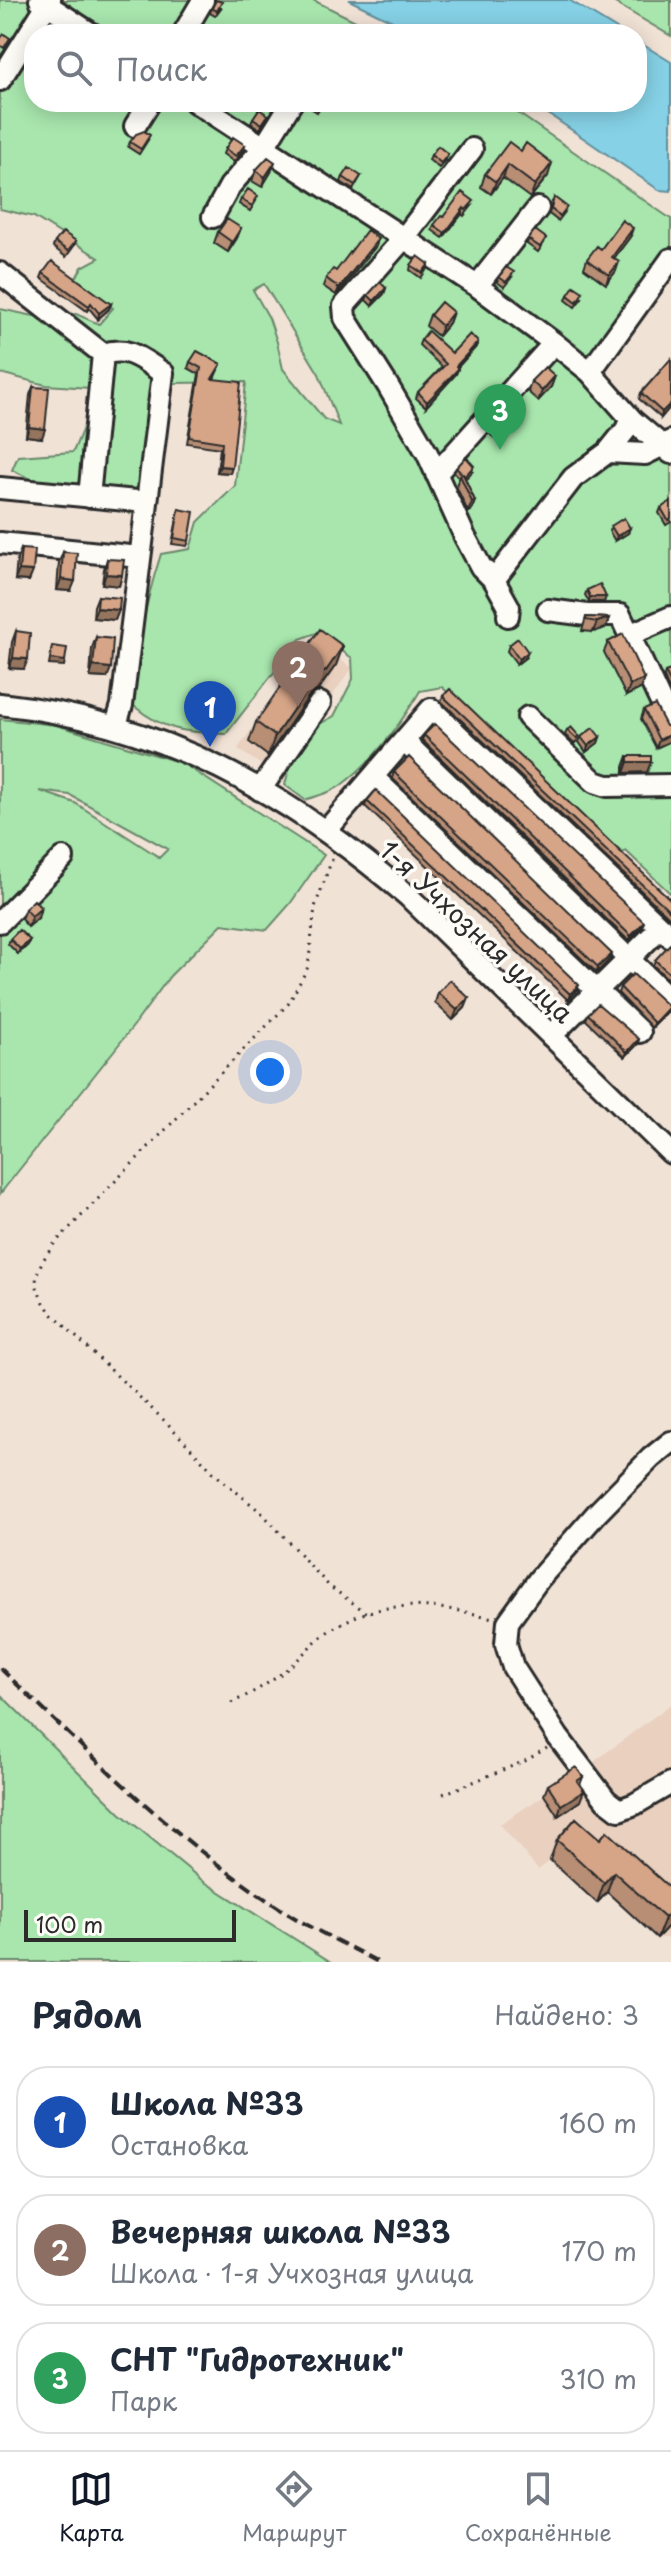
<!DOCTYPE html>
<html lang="ru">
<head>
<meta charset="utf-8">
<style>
  :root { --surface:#fff; --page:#f6f6f7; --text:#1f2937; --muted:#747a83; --line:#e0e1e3; --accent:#111827 }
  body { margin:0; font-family:"Playpen Sans",sans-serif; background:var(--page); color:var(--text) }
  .scale { position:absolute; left:24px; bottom:20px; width:212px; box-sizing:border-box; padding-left:8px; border:4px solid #2b2b2b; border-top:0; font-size:22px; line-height:28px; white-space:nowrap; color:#2b2b2b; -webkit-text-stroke:6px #fdfcf7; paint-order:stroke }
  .you { position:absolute; left:270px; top:1072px; width:28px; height:28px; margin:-20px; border:6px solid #fff; border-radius:50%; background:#1a73e8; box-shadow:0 0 0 12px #1a73e833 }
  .badge { display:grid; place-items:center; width:52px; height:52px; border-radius:50%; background:var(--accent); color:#fff; font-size:26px; font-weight:700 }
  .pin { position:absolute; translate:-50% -66px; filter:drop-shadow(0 2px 4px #0008) }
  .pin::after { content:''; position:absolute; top:42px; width:28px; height:24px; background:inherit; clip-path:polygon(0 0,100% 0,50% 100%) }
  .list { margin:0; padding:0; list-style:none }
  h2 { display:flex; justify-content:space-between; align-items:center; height:104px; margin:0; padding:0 32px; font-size:34px }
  h2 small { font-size:26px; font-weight:400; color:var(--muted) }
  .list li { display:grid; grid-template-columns:52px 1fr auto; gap:24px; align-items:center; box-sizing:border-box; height:112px; margin:0 16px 16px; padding:0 16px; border:2px solid var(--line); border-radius:32px }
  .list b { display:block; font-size:30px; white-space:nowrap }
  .list p { margin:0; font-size:26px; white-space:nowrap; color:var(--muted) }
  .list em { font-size:26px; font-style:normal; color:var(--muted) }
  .icon { flex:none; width:44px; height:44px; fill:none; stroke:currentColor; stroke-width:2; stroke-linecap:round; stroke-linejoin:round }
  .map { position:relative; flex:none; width:671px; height:1962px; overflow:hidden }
  .search { position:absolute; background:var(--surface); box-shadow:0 4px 20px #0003; left:24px; right:24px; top:24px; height:88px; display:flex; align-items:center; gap:20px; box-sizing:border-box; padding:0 28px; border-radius:32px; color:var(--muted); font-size:30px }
  .sheet { height:488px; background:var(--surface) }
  nav { display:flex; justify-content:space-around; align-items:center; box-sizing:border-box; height:112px; border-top:2px solid var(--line); background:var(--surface); font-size:22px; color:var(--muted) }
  nav a { display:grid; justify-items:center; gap:4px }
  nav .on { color:var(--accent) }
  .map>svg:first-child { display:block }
</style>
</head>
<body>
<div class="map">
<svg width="671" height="1962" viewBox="0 0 671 1962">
  <rect width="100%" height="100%" fill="#f1e2d6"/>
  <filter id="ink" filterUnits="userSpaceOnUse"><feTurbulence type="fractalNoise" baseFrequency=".0125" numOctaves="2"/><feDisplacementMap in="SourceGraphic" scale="16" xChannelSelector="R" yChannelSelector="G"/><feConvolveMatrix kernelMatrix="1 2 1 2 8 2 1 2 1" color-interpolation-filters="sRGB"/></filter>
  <g filter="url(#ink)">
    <path fill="#e9d0bf" d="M312,640L352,668L327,703L331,710L297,760L288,761L277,776L238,749Z
      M671,1704V1938H657L607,1892L597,1903L550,1861L538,1870L500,1824L583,1770Z"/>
    <path fill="#a8e6ad" stroke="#6a886c" stroke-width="2" fill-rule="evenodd" d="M0,0H313L382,34H34V102H502L671,219V267L585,384L653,454L671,446V894L626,851L620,854L442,687L420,691C400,725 373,762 340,786C331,793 316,796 305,800L285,785L293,753L309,730L334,716L353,679L352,658L316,633L300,639L226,734C187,732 165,732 134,706C135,655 145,603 161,554L190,549L198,522L235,486L246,382L173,383L146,404V459L130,514L101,489L35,481L12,470L18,456L73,452L86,421L90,388L46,385L0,373V309L34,316L76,314L99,324L113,308L76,278L82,267L99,258L34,217L0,209ZM264,284L319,374L339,425L324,419L283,369L277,342L269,318L253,290Z
      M610,0H671V36Z
      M0,719L56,725L182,763L324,855L290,904L267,930L222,924L170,976L135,1024L0,1194ZM40,791L70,795L168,849L158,859L159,857L75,803Z
      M0,1694L120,1813L203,1881L331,1962H0Z"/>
    <path fill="#86d1e6" stroke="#628f9b" stroke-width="2" d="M349,0H569L625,34H419Z
      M637,41L671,62V191L659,190L531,102H637Z"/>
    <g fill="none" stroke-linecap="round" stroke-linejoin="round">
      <defs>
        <path id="minor" d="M40,0L92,34
          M183,34L203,0
          M0,80L50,0
          M195,102L477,286L554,343L590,372L633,421L671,453
          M135,126L150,102
          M472,149L404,238L344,306L345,318L388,386L427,453L465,537L481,567L494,580L509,607L508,616
          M213,217L230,186L264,147L292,102
          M0,273L103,354C130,346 141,359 163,373L122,705L116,725
          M477,286L538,208
          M590,372L671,259
          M608,452L645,454L671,441
          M436,474L554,343
          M0,488L147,502
          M89,497L103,354
          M0,543L140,557
          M494,580L573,478L608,452L633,421
          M548,610L587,615H620L671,724
          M629,635L671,617
          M0,704C163,722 287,792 409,897L671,1153
          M528,717L595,782L607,786L671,785
          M404,741L671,1000
          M373,777L640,1032
          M260,790L320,703
          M326,831L431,709L671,937
          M0,922L63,858
          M551,1036L661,927
          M671,1442L651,1458L597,1513L539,1579L508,1622L506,1644L513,1667L558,1737L606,1800L619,1810L635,1804L671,1783"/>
      </defs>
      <use href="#minor" stroke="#2b2b2b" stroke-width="26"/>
      <path stroke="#2b2b2b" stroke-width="3" stroke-dasharray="2 6" stroke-linecap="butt" d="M332,859L315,907L308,967L289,1003L54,1244C33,1274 29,1282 51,1313L170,1426L215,1474L263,1514L329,1586L367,1613
        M231,1703C255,1692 275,1680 294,1663C302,1656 308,1648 316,1641C370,1595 429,1603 493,1618
        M443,1794L525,1761L547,1748"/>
      <use href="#minor" stroke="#fdfcf7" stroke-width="20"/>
      <path stroke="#2b2b2b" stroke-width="4" stroke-dasharray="12 6" stroke-linecap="butt" d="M0,1668C91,1755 180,1845 287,1913C316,1931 348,1946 378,1962"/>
    </g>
    <path fill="#b88e75" stroke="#2b2b2b" stroke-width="2" d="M212,8H221L215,16L210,13Z
      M304,102H323L317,112L306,105Z
      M268,115L260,129L251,123L253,118Z
      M148,140L139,154L128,147L130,142Z
      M245,145L243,150L234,162L223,154L225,149Z
      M521,151L548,176L530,198L503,178L491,194L481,187L485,174Z
      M448,154L446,159L439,168L429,160L431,155Z
      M256,170L271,172L262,187L252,181Z
      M361,176L353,190L341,182L343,177Z
      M241,199L256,201L250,211L239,204Z
      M552,202L565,212L558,221L549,214Z
      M472,206L464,216L462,214L443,238L432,230L434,225L443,217Z
      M241,228L237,238L228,252L214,243L218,232Z
      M630,237L614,258L616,271L606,284L584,268L587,259L601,249Z
      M546,238L544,243L538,252L527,244L528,239Z
      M378,239L376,246L336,295L323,286L326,278Z
      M76,241L74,246L66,257L53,247L55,242Z
      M429,264L427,269L421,278L410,270L411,265Z
      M43,273L111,304L109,309L98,319L89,308L87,311L41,278Z
      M499,277H512L504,287L497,282Z
      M386,288L384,294L372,306L366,300L368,295Z
      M568,295L582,298L575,307L566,300Z
      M453,312L449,323L438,336L426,326L430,315Z
      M421,340L452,353L476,347L457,368L458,369L456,374L426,407L416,398L418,392L442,367L419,345Z
      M671,359V406L661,418L639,399L641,393Z
      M190,362L218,370L214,379L232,467L230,473L217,472L220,448L187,443L199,374L188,368Z
      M555,376L551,387L538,401L528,392L531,381Z
      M33,387L42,438L26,436L30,395Z
      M494,423L511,433L500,443L490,434Z
      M456,468L473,471L465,479L475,501L471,511L468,512L456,486L459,477L454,473Z
      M661,508L671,522L666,525L659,513Z
      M179,509L189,541L187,546L172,544Z
      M611,526L628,533L615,541L609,531Z
      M21,549L33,571L29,581L15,580L17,559Z
      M63,552L71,591L57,590L59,562Z
      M107,559L122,575L119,586L102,584L104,569Z
      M587,590L604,602H589L585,595Z
      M98,596L119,610L115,620L93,618L94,606Z
      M586,617L609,618L606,628L593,632L582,631Z
      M16,631L24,669L9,668L12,642Z
      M96,637L107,678L90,677L92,648Z
      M608,642L640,689L626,696L604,652Z
      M509,645L526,657L517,664L507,651Z
      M343,646L336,665L318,690L309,696L268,756L249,742L256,722Z
      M671,670V689L669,690L664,677L665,672Z
      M443,696L671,900V919L441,701Z
      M644,710L666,726L656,748L641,719Z
      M567,730L579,736L577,741L574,744L565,735Z
      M424,735L642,927L629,941L422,740Z
      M581,737H600L598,743L586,752L579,742Z
      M628,756L651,762L647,772L624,773V767Z
      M394,772L612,954L610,959L597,973L392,778Z
      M367,801L577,990L568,1000L365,806Z
      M25,909L38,918L28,927L21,919Z
      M10,939L30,940L28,945L18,954L8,944Z
      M671,944V982L653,965L655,960Z
      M620,987L669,1007L667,1012L652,1028L618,993Z
      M438,993L469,998L465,1008L453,1020L435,1003Z
      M588,1014L639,1039L637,1045L625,1057L586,1020Z
      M583,1777L580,1785V1801L558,1816L544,1795L548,1785Z
      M576,1818L671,1923L657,1938L607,1892L597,1903L550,1860L557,1840Z"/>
    <path fill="#96745f" stroke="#2b2b2b" stroke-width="2" d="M275,162L271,172L262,187L265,177Z
      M552,163L548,176L530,198L535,185Z
      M508,165L503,178L491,194L496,182Z
      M464,208L462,214L443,238L445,233Z
      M241,228L237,238L228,252L232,242Z
      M633,228L630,237L609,265L612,257Z
      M378,239L376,246L336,295L339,288Z
      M619,262L616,271L606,284L609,275Z
      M386,288L384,294L372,306L374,301Z
      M111,304L109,309L98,319L99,313Z
      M453,312L449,323L438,336L442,326Z
      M478,342L476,347L454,371L456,366Z
      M458,369L456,374L426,407L427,402Z
      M555,376L551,387L538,401L542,391Z
      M671,403V406L661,418L662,412Z
      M514,422L511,433L500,443L504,433Z
      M29,427L45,429L42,438L26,436Z
      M220,466L232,467L230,473L217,472Z
      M475,501L471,511L468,512L472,502Z
      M630,528L628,533L615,541L617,536Z
      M19,570L33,571L29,581L15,580Z
      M106,574L122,575L119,586L102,584Z
      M61,579L75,581L71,591L57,590Z
      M590,597H606L604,602H589Z
      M97,608L119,610L115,620L93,618Z
      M609,618L606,628L593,632L597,622Z
      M343,646L336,665L318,690L309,696L268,756L275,736L316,676Z
      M528,652L526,657L517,664L519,659Z
      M13,658L28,659L24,669L9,668Z
      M50,659L65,661L64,666L49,665Z
      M93,666L111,668L107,678L90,677Z
      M644,679L640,689L626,696L630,685Z
      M671,734V741L656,748L659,740Z
      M600,737L598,743L586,752L588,746Z
      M628,762H651L647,772L624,773Z
      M41,908L38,918L28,927L32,916Z
      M644,922L642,927L629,941L631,936Z
      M30,940L28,945L18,954L20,949Z
      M612,954L610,959L597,973L598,967Z
      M579,985L577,990L568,1000L570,994Z
      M469,998L465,1008L453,1020L457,1010Z
      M669,1007L667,1012L652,1028L654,1023Z
      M639,1039L637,1045L625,1057L627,1052Z
      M584,1791L580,1801L558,1816L561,1805Z
      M614,1872L607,1892L597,1903L604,1883Z
      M671,1911V1923L657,1938L665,1918Z"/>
    <path fill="#d6a588" stroke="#2b2b2b" stroke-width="2" d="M216,0L222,2L217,11L212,8Z
      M51,20L59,25L53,34H48L44,31Z
      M4,34L10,38L4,48L0,45V39Z
      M259,109L268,115L262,124L253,118Z
      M144,131L150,135L141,149L130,142L136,134Z
      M233,137L245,145L236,156L225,149Z
      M509,142L521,151L526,143L552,163L535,185L508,165L496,182L485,174Z
      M438,146L448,154L441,163L431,155Z
      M268,157L275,162L265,177L256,170Z
      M349,168L361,176L355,185L343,177Z
      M248,189L258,196L252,206L241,199Z
      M462,192L474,201L466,210L464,208L445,233L434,225L441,216L443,217Z
      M554,197L567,207L560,216L551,209Z
      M227,219L241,228L232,242L218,232Z
      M622,220L633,228L612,257L619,262L609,275L587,259L597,246L601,249Z
      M367,230L378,239L339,288L326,278L333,269L336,271Z
      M535,230L546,238L540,247L528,239Z
      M63,232L76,241L68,251L55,242Z
      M418,256L429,264L422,273L411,265Z
      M52,261L111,304L99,313L91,303L89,306L43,273Z
      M506,267L514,272L506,282L499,277Z
      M380,282L386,288L374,301L368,295Z
      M574,286L583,292L577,302L568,295Z
      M441,302L453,312L442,326L430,315Z
      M428,331L452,353L470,334L478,342L456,366L458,369L427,402L418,392L446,364L421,340Z
      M197,351L221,364L212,379L241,382L232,467L220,466L222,442L189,437L201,368L190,362Z
      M671,359V403L662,412L641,393Z
      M545,367L555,376L542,391L531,381Z
      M33,387L49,388L45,429L29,427Z
      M504,412L514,422L504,433L494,423Z
      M466,457L474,466L465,476L456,468Z
      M463,474L475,501L472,502L460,475Z
      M671,501V518L668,520L661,508Z
      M179,509L194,512L189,541L174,538Z
      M624,518L630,528L617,536L611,526Z
      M21,549L35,550L33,571L19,570Z
      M63,552L77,553L75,581L61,579Z
      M107,559L124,560L122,575L106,574Z
      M600,584L606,597H590L587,590Z
      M98,596L120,598L119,610L97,608Z
      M586,617L609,618L597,622L586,620Z
      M320,629L343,646L326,671L316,676L275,736L256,722Z
      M16,631L30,633L28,659L13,658Z
      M623,634L644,679L630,685L608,642Z
      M96,637L113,639L111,668L93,666Z
      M518,638L528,652L519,659L509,645Z
      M52,646L67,648L65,661L50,659Z
      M671,670V684L665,672Z
      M450,689L671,900V912L443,696Z
      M655,705L666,726H671V734L659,740L644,710Z
      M435,724L644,922L631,936L424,735Z
      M571,727L579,736L576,738L567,730Z
      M593,728L600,737L588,746L581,737Z
      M628,756H651V762H628Z
      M409,757L612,954L598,967L394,772Z
      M376,790L579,985L570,994L367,801Z
      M34,900L41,908L32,916L25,909Z
      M19,930L30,940L20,949L10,939Z
      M670,944H671V975L655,960Z
      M633,974L669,1007L654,1023L620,987Z
      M450,980L469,998L457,1010L438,993Z
      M598,1004L639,1039L627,1052L588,1014Z
      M576,1767L583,1777L577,1781L584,1791L561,1805L548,1785Z
      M576,1818L600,1839L607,1831L671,1889V1911L665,1918L614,1872L604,1883L557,1840Z"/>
  </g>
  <g text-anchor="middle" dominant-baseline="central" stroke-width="7" stroke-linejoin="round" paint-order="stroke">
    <g font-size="26" fill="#2b2b2b" stroke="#fdfcf7">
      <text transform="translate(477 931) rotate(43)">1-я Учхозная улица</text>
    </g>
  </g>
</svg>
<div class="scale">100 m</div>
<div class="you"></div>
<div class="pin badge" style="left:210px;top:747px;background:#1a4fb4">1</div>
<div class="pin badge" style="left:298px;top:707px;background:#8d6e63">2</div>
<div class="pin badge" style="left:500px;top:450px;background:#2e9e5b">3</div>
<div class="search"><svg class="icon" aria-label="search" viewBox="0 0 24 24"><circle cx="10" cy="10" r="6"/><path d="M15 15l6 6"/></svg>Поиск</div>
</div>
<section class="sheet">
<h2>Рядом<small>Найдено: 3</small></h2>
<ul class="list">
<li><span class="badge" style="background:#1a4fb4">1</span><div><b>Школа №33</b><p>Остановка</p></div><em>160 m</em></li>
<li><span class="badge" style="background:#8d6e63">2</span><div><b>Вечерняя школа №33</b><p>Школа · 1-я Учхозная улица</p></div><em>170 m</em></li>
<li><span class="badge" style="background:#2e9e5b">3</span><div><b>СНТ &quot;Гидротехник&quot;</b><p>Парк</p></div><em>310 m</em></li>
</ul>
</section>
<nav>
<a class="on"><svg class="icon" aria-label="map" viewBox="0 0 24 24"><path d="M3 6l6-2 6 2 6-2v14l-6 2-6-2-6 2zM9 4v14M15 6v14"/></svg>Карта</a>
<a><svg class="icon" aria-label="directions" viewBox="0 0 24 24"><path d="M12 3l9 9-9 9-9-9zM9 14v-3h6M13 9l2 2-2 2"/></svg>Маршрут</a>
<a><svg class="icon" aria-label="saved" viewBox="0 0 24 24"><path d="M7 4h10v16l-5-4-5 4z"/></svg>Сохранённые</a>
</nav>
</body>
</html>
